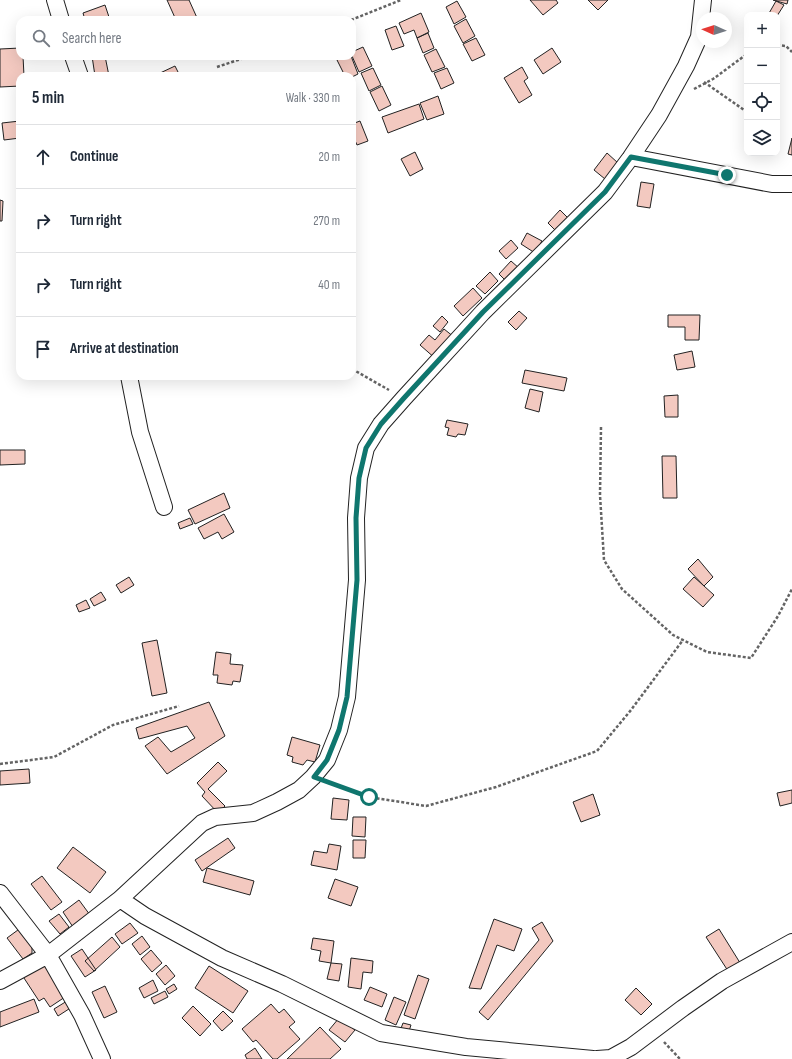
<!DOCTYPE html>
<html lang="en">
<head>
<meta charset="utf-8">
<style>
  :root { --surface:#fff; --page:#f2f2f3; --text:#1f2937; --muted:#747a83; --line:#e0e1e3 }
  body { margin:0; font-family:"Sofia Sans Condensed",sans-serif; background:var(--page); color:var(--text) }
  .controls { position:absolute; right:12px; top:12px; display:grid; overflow:hidden; border-radius:8px; box-shadow:0 4px 16px #0002 }
  .controls button { width:36px; height:36px; display:grid; place-items:center; padding:0; border:0; border-bottom:1px solid var(--line); background:var(--surface); color:var(--text); font:20px sans-serif }
  .compass { position:absolute; left:696px; top:12px; width:36px; height:36px; border-radius:50%; background:var(--surface); box-shadow:0 4px 16px #0002; rotate:273deg }
  .stop { position:absolute; width:12px; height:12px; margin:-9px; border:3px solid #0f766e; border-radius:50%; background:#fff }
  .stop.end { background:#0f766e; border-color:#fff; box-shadow:0 1px 4px #0008 }
  .list { margin:0; padding:0; list-style:none }
  h2 { display:flex; justify-content:space-between; align-items:center; height:52px; margin:0; padding:0 16px; font-size:17px }
  h2 small { font-size:13px; font-weight:400; color:var(--muted) }
  .list li { display:grid; grid-template-columns:26px 1fr auto; gap:12px; align-items:center; box-sizing:border-box; height:64px; padding:0 16px; border-top:1px solid var(--line) }
  .list b { display:block; font-size:15px; white-space:nowrap }
  .list em { font-size:13px; font-style:normal; color:var(--muted) }
  .icon { flex:none; width:22px; height:22px; fill:none; stroke:currentColor; stroke-width:2; stroke-linecap:round; stroke-linejoin:round }
  .map { position:relative; flex:none; width:792px; height:1059px; overflow:hidden }
  .search { position:absolute; background:var(--surface); box-shadow:0 4px 16px #0002; left:16px; top:16px; width:340px; height:44px; display:flex; align-items:center; gap:10px; box-sizing:border-box; padding:0 14px; border-radius:12px; color:var(--muted); font-size:15px }
  .panel { position:absolute; background:var(--surface); box-shadow:0 4px 16px #0002; left:16px; top:72px; width:340px; height:308px; border-radius:12px }
  .map>svg:first-child { display:block }
</style>
</head>
<body>
<div class="map">
<svg width="792" height="1059" viewBox="0 0 792 1059">
  <rect width="100%" height="100%" fill="#fff"/>
  <path fill="#f3c9c0" stroke="#222" d="M167,0H189L198,20H176Z
    M530,0H556L558,3L543,15Z
    M588,0H608L598,10Z
    M773,0H788L787,4Z
    M457,1L466,17L454,24L446,7Z
    M776,1L784,5L777,16L768,15Z
    M105,5L109,17L101,20H85L83,13Z
    M421,13L429,32L417,38L414,30L404,34L399,23Z
    M466,19L475,36L463,43L454,26Z
    M396,26L404,46L392,50L385,30Z
    M428,33L434,48L423,53L417,38Z
    M476,38L485,55L472,61L463,44Z
    M363,47L372,66L359,72L352,56V52Z
    M20,48V56H23L24,76H20V86L0,87V49Z
    M552,48L561,62L543,74L534,60Z
    M436,49L445,67L432,72L424,55Z
    M92,56H105L109,76H95Z
    M347,56H351L358,74L352,77L345,76L337,60Z
    M175,66L180,76H158V74Z
    M522,67L528,78L524,81L532,95L519,103L504,78Z
    M373,68L381,85L369,91L361,73Z
    M447,68L454,83L441,89L434,73Z
    M382,86L391,105L379,111L370,92Z
    M438,96L444,114L427,120L420,103Z
    M419,104L424,119L388,133L382,117Z
    M20,121V138L4,140L2,123Z
    M360,121L368,141L357,145L354,138L352,139V124Z
    M792,138V155L788,154Z
    M415,152L423,169L410,176L401,159Z
    M607,153L618,163L605,179L594,170Z
    M641,182L654,184L650,208L637,206Z
    M0,200L3,201L2,221H0Z
    M560,210L568,218L556,231L548,223Z
    M527,233L542,241L535,253L521,244Z
    M511,240L518,248L506,259L499,251Z
    M511,261L520,269L507,282L499,274Z
    M490,272L498,281L485,294L476,286Z
    M473,288L482,298L463,316L454,306Z
    M519,311L527,318L516,330L508,322Z
    M668,315H700L699,340H685V327H668Z
    M442,316L448,322L440,332L433,326Z
    M444,329L454,337L436,359L420,345L429,335L435,340Z
    M692,351L695,367L677,370L674,355Z
    M525,370L567,378L564,391L522,383Z
    M530,389L543,392L539,412L525,408Z
    M678,395V417H665L664,396Z
    M447,420L468,424L465,435L458,434L456,437L447,435L449,428L445,427Z
    M0,450H25V464L0,465Z
    M662,456H676L677,498H663Z
    M224,493L230,508L195,524L188,510Z
    M224,514L234,532L222,539L218,532L204,539L198,528Z
    M190,518L193,524L180,529L178,523Z
    M698,559L713,577L704,586L688,569Z
    M129,577L134,585L121,593L116,585Z
    M694,577L714,595L703,607L683,589Z
    M101,592L106,600L94,606L90,599Z
    M86,600L90,608L79,612L76,605Z
    M157,640L167,693L152,696L142,643Z
    M216,652L231,654L230,664L243,665L240,682L233,681L232,685L217,683L218,675H213Z
    M209,702L225,736L167,774L145,746L158,737L171,752L195,738L187,726L139,739L136,728Z
    M292,737L320,745L315,762L307,760L303,765L292,762L293,757L287,755Z
    M218,762L227,771L208,789L225,806L218,813L202,796L205,792L197,783Z
    M29,769L30,783L0,785V771Z
    M792,790V803L780,806L777,793Z
    M593,794L600,815L581,822L573,802Z
    M333,798L349,800L347,820L331,819Z
    M353,817H366L365,837L352,836Z
    M228,838L235,848L202,871L195,860Z
    M353,840H366L365,858H353Z
    M329,844L341,846L337,870L311,865L314,851L327,853Z
    M73,847L106,872L90,893L57,868Z
    M207,868L254,881L250,895L203,882Z
    M42,876L62,902L51,910L31,884Z
    M335,879L358,887L351,906L328,898Z
    M79,900L90,915L73,927L63,912Z
    M59,914L69,927L60,934L49,921Z
    M494,919L522,929L514,951L497,945L481,989L469,988Z
    M542,922L553,941L488,1020L479,1012L539,940L532,928Z
    M130,923L138,933L122,944L115,934Z
    M22,927L32,942V953L23,959L7,938Z
    M719,929L742,966L730,974L706,937Z
    M142,936L150,947L140,955L132,944Z
    M112,937L120,947L94,971L85,961Z
    M313,938L334,941L331,963L319,961L321,951L311,949Z
    M82,949L96,970L85,977L71,956Z
    M151,950L162,963L152,972L141,959Z
    M351,958L373,961L372,973L363,972L361,989L348,987Z
    M43,962L65,997L50,1007L44,998L39,1001L22,975Z
    M331,963L342,964L339,981L327,979Z
    M166,965L175,976L165,985L156,974Z
    M209,966L248,991L233,1013L195,988Z
    M418,975L429,979L415,1019L404,1015Z
    M153,980L158,991L144,998L139,988Z
    M174,984L177,989L169,994L166,989Z
    M105,986L117,1012L104,1018L92,992Z
    M370,987L387,994L382,1007L364,1000Z
    M636,988L652,1004L641,1015L625,1000Z
    M165,991L168,997L154,1004L151,998Z
    M394,997L406,1002L396,1025L385,1020Z
    M34,999L39,1012L0,1027V1012Z
    M67,1001L72,1007L58,1016L54,1009Z
    M271,1004L279,1013L284,1009L295,1022L289,1027L300,1039L277,1059H273L256,1040L253,1042L242,1029Z
    M193,1006L211,1024L200,1036L182,1018Z
    M223,1011L233,1021L222,1031L213,1021Z
    M339,1018L355,1030L345,1042L329,1030Z
    M403,1023L411,1025L408,1034L400,1031Z
    M320,1027L341,1049L330,1059H287Z
    M255,1048L262,1059H247L245,1055Z"/>
  <g fill="none" stroke-linecap="round" stroke-linejoin="round">
    <defs>
      <path id="street" d="M55,0L61,20
        M73,56L80,76
        M631,157L772,184H792
        M129,376L140,432L164,507
        M0,893L48,955L82,1015L102,1059
        M120,899L145,916L222,958L282,984L381,1033L466,1047L593,1059
        M0,981L48,955L120,899L202,823L215,817L253,813L277,802L299,790L313,777L327,760L339,730L347,697L357,580L356,518L359,478L366,448L381,424L404,398L483,312L605,192L631,157L659,115L686,66L699,37L703,0
        M597,1059L611,1058L631,1047L683,1008L722,981L792,942"/>
    </defs>
    <use href="#street" stroke="#222" stroke-width="18"/>
    <path stroke="#646464" stroke-width="2.5" stroke-dasharray="3 2" stroke-linecap="butt" d="M351,20L401,0
      M777,45L786,46L792,52
      M217,67L250,56
      M704,82L747,112
      M694,89L713,79L747,54
      M352,369L389,390
      M601,427L600,495L604,560L622,589L673,635L707,652L751,658L778,616L792,589
      M0,764L54,757L113,725L179,706
      M329,783L369,797L426,806L496,787L597,751L631,710L683,640
      M664,1042L680,1059"/>
    <use href="#street" stroke="#fff" stroke-width="16"/>
  </g>
  <g fill="none" stroke-linecap="round" stroke-linejoin="round">
    <path stroke="#0f766e" stroke-width="5" d="M369,797L314,777L327,760L339,730L347,697L357,580L356,518L359,478L366,448L381,424L404,398L483,312L605,192L631,157L727,175"/>
  </g>
</svg>
<div class="controls">
<button>+</button>
<button>−</button>
<button><svg class="icon" aria-label="locate" viewBox="0 0 24 24"><circle cx="12" cy="12" r="6"/><path d="M12 2v4M12 18v4M2 12h4M18 12h4"/></svg></button>
<button><svg class="icon" aria-label="layers" viewBox="0 0 24 24"><path d="M12 4l9 5-9 5-9-5zM3 14l9 5 9-5"/></svg></button>
</div>
<svg class="compass" viewBox="-18 -18 36 36"><path d="M0-13l5 13h-10z" fill="#e53935"/><path d="M0 13l5-13h-10z" fill="#747a83"/></svg>
<div class="stop" style="left:369px;top:797px"></div>
<div class="stop end" style="left:727px;top:175px"></div>
<div class="search"><svg class="icon" aria-label="search" viewBox="0 0 24 24"><circle cx="10" cy="10" r="6"/><path d="M15 15l6 6"/></svg>Search here</div>
<section class="panel">
<h2>5 min<small>Walk · 330 m</small></h2>
<ul class="list">
<li><svg class="icon" aria-label="ahead" viewBox="0 0 24 24"><path d="M12 20V5M6 11l6-6 6 6"/></svg><div><b>Continue</b></div><em>20 m</em></li>
<li><svg class="icon" aria-label="right" viewBox="0 0 24 24"><path d="M7 20v-9h11M14 6l5 5-5 5"/></svg><div><b>Turn right</b></div><em>270 m</em></li>
<li><svg class="icon" aria-label="right" viewBox="0 0 24 24"><path d="M7 20v-9h11M14 6l5 5-5 5"/></svg><div><b>Turn right</b></div><em>40 m</em></li>
<li><svg class="icon" aria-label="arrive" viewBox="0 0 24 24"><path d="M6 21V4h12l-3 4 3 4H6"/></svg><div><b>Arrive at destination</b></div></li>
</ul>
</section>
</div>
</body>
</html>
